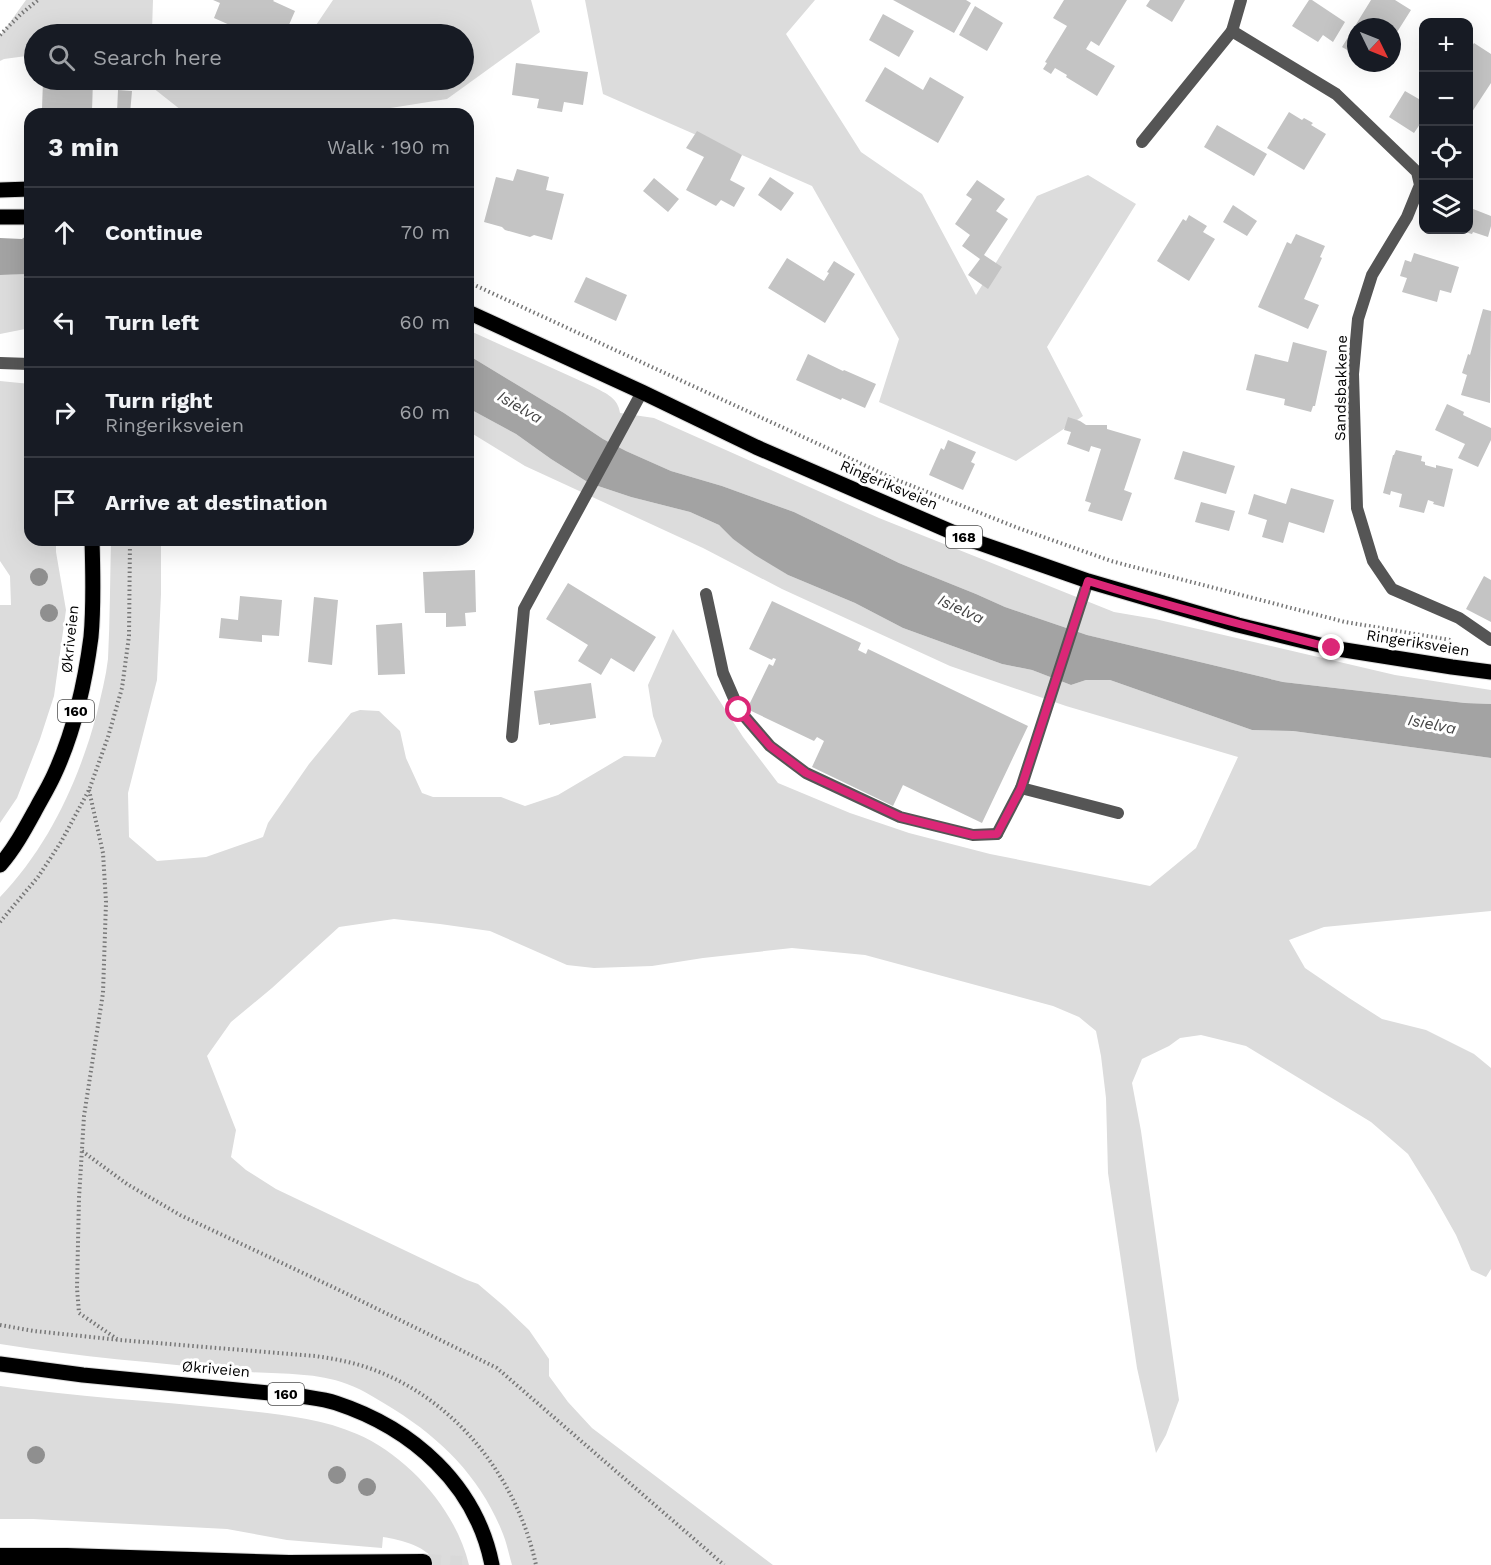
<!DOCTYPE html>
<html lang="en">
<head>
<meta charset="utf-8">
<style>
  :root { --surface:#171b24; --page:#20242c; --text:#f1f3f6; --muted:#9ea1a6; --line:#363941 }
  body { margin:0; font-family:"Work Sans",sans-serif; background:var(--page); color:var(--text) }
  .controls { position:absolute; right:18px; top:18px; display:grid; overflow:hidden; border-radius:12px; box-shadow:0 6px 24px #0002 }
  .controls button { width:54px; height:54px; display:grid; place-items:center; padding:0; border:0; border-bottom:2px solid var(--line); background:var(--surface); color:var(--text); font:30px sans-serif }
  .compass { position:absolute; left:1347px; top:18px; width:54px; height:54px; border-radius:50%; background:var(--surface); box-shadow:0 6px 24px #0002; rotate:133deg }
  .stop { position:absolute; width:18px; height:18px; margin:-14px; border:4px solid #db2777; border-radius:50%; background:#fff }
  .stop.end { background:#db2777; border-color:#fff; box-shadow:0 2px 6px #0008 }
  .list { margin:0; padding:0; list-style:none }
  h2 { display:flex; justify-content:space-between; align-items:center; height:78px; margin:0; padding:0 24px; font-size:26px }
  h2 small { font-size:20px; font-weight:400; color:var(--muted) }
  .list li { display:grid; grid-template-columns:39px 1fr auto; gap:18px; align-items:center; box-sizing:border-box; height:90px; padding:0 24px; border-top:2px solid var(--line) }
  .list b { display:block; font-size:22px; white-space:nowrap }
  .list p { margin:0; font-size:20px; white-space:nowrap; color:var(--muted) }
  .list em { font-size:20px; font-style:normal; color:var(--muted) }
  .icon { flex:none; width:33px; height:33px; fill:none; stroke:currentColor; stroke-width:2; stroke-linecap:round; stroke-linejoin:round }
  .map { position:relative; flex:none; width:1491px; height:1565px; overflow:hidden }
  .search { position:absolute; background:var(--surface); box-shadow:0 6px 24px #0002; left:24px; top:24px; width:450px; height:66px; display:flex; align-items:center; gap:15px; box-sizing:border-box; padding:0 21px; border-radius:33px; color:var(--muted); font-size:22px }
  .panel { position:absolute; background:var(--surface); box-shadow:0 6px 24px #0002; left:24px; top:108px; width:450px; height:438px; border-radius:18px }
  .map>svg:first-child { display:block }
</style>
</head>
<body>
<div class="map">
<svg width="1491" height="1565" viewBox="0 0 1491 1565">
  <rect width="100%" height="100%" fill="#fff"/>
  <path fill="#dcdcdc" d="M26,0H153L152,30L175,34H34V55L4,59L0,61V36Z
    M333,0H531L540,32L447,99L353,114H221L181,110L143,80H464V34H310Z
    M585,0H815L786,34L861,152L922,194L976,295L1037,196L1088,175L1136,204L1047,347L1083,416L1016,461L879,402L899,339L812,186L603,94Z
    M30,274V326L25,329L0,334V275Z
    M468,330L594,387C607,394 618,398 620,413L654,418L879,518L1114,612L1155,619L1395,675L1491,690V704L1465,703L1283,682L1087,635L1005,607L976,594L899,563L794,512L722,486L671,471L626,451L603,439L564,413L468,355Z
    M0,381L30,384V540H56V552L66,610L54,696L40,739L17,798L0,823V605H11L10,576L0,561Z
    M468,408L516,434L551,459L589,483L631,497L690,512L719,525L733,539L788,575L855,603L903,628L1002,664L1032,670L1071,685L1086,680H1110L1252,730L1293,731L1491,758V911L1324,927L1289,940L1305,968L1349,998L1382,1019L1426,1030L1474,1054L1491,1068V1269L1486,1277L1471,1270L1456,1235L1434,1196L1408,1154L1371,1122L1246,1046L1201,1035L1180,1038L1169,1046L1142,1059L1132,1083L1141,1131L1179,1400L1166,1435L1156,1453L1137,1368L1108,1173L1106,1098L1101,1056L1096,1031L1079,1017L1053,1006L865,955L792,948L703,958L652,966L594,968L567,965L490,931L440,924L394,919L339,927L272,988L231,1022L207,1056L236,1130L231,1157L246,1170L276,1189L467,1280L478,1284L505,1307L529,1330L549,1359V1376L568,1402L592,1428L773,1565H512C509,1555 507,1544 503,1534C482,1480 444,1441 395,1410C380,1401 364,1390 347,1384C313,1371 275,1375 239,1371C159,1363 79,1357 0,1344V897C49,846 79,780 97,713C101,695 106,677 108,659C110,620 110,580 111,540H161V594L157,680L128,793L129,837L157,861L206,857L263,837L268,823L309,764L351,713L360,710L379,711L400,731L406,758L422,793L433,797H501L525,806L558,795L624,756L655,757L662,741L653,716L648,685L673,629L743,737L778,783L850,813L909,833L990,854L1150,886L1196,848L1238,757L1066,706L950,666L782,589L703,548L525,466L468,431Z
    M0,1386C77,1397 155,1401 232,1409C274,1414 318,1417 357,1434C408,1456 456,1510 469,1565H436C429,1546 401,1540 383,1537L382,1548L287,1540L227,1529L33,1519H0Z"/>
  <path fill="#a3a3a3" d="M30,233V274L0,275V238L22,239Z
    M468,355L564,413L603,439L626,451L671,471L722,486L794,512L899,563L976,594L1005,607L1087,635L1283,682L1465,703L1491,704V758L1293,731L1252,730L1110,680H1086L1071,685L1032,670L1002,664L903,628L855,603L788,575L755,555L733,539L719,525L690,512L631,497L589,483L551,459L516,434L468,408Z"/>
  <path fill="#c4c4c4" d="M213,0H274L273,1L295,11L285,34H250L214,18L220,3Z
    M893,0H966L971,3L954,33Z
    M1064,0H1127L1099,46L1091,41L1086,49L1115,66L1097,96L1066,77L1067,75L1055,68L1051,74L1043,69L1047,63L1045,62L1067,26L1053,18Z
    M1150,0H1185L1172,22L1146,6Z
    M1309,0H1312L1345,22L1333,42L1323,35L1318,42L1292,26Z
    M1371,0H1395L1411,10L1392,40V27H1356V55L1342,47Z
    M975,6L1003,23L987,51L959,35Z
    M883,14L914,31L899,57L869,40Z
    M1474,43L1491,54V83L1468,118V52Z
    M516,63L588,72L583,105L564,102L562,112L537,108L539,99L512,95Z
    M885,67L923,90L930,77L964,97L938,143L865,101Z
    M43,80H93L92,111L42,109Z
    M118,90L132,91L130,114L117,113Z
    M1405,91L1424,102V118L1414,133L1389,117Z
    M1289,112L1302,120L1304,118L1313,123L1311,125L1326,134L1304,170L1267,148Z
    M1217,125L1267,154L1254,176L1204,147Z
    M697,131L742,155L730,180L745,188L734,207L721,200L716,206L686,190L704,157L686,148Z
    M517,169L549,177L546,190L564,194L552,240L534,235L530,237L505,230L502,227L484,222L496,177L513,181Z
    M770,177L794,193L781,211L758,195Z
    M654,178L679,199L668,212L643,191Z
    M977,180L1005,199L996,211L1008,219L984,255L1002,267L988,289L968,275L980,259L962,246L970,235L955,224L972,199L966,195Z
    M1233,205L1257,221L1247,236L1223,222Z
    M1468,207L1491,216V226L1488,237L1473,232L1472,234L1458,230H1468Z
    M1189,215L1207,226L1203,232L1215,239L1189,281L1157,261L1183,219L1186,221Z
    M1296,234L1325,246L1320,257L1322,258L1304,299L1319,305L1308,329L1258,307L1287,242L1291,244Z
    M1414,253L1459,267L1451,293L1440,290L1437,302L1402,292L1407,278L1400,276L1405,260L1411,262Z
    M787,258L824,281L829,273L827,272L834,261L855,274L825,323L768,288Z
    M586,277L627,295L616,321L574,302Z
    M1483,309L1491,311L1490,403L1461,395L1467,375L1462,373L1468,354L1470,355Z
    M1293,342L1327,351L1315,406H1313L1311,412L1284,405L1285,399L1246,390L1255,354L1288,362Z
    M808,354L843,371L844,370L876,384L865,408L842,398L841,400L796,380Z
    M1447,404L1464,412L1463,415L1491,428V440L1478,467L1458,458L1465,444L1435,430Z
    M1068,417L1080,421L1086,425H1107V429L1141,439L1124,490L1132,493L1122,521L1088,511L1091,503L1085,501L1101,449L1091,446L1089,452L1067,444L1071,432L1064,430Z
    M948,440L976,452L971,462L975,464L963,490L929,475L941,448L944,450Z
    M1396,450L1422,456L1421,461L1425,462V465L1436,468V465L1453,469L1444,507L1433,504L1434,502L1428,500L1424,513L1399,507L1402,494L1391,491L1390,495L1383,493L1393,455H1394Z
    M1183,451L1235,466L1226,494L1174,479Z
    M1291,488L1334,500L1324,533L1289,522L1283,543L1262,537L1267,520L1248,514L1254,494L1286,504Z
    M1201,502L1235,511L1229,531L1195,522Z
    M475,570L476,612L465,613L466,626L446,627V613H425L423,572Z
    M1484,576L1491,580V622L1466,609Z
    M568,583L656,637L634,672L611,658L601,675L578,661L588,645L546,619Z
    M240,596L282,600L279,636L262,635V642L219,638L221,618L238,620Z
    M314,597L338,600L332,665L308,662Z
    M772,601L861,643L858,650L866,654L868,649L1028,726L982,823L903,785L893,806L812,767L824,741L817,737L814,741L747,709L769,664L773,666L776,659L773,658L772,660L749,649Z
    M402,623L405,674L378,675L376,625Z
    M591,683L596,718L550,725V723L539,725L534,691Z"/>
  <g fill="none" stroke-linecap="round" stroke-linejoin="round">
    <path stroke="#d9d9d9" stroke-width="18" stroke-dasharray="18 9" stroke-linecap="butt" d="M423,1563L462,1565"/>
    <defs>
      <path id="primary" d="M0,190L30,189
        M0,217H30
        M468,312L642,392L756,447L968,539L1088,581L1238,625L1332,648L1452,667L1491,672
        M0,865C15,848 26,827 37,807C43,796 49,786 54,775C74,732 85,683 91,637C94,605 93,572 92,540
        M0,1364L83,1375L300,1396C312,1398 324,1399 336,1403C412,1428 476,1484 492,1565"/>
      <path id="highway" d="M0,1557H67L289,1564L423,1563"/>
    </defs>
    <use href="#primary" stroke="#dbdbdb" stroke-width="17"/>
    <use href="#highway" stroke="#dbdbdb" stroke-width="20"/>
    <path stroke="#777" stroke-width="4" stroke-dasharray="1.5 3" stroke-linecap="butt" d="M0,35L21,14L38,0
      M468,282L892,478L1018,528L1111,561L1345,622L1451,640
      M89,790L103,853L106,902L103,993L84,1116L79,1198L77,1288L79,1313L117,1339
      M0,922L38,877L61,842L89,790L108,737L122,688L129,636L130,540
      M82,1151L127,1184L180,1215L337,1289L497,1368L724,1565
      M0,1325L34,1331L120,1340L315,1356C336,1359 357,1363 377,1371C459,1403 518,1481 536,1565"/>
    <path stroke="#555" stroke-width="12" d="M1142,142L1232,31
      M706,594L723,673L739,710L770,746L806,773L900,817L973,835L997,834
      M512,737L524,609L642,392
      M1021,788L1118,813"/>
    <path stroke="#555" stroke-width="12" d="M1241,0L1232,31L1336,94L1417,172L1420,185L1407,217L1372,275L1358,319L1353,374L1357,508L1373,561L1392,589L1459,618L1491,640
      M0,363L30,364
      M997,834L1021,788L1088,581"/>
    <use href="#primary" stroke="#000" stroke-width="15"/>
    <use href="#highway" stroke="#000" stroke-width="18"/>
  </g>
  <g fill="#8f8f8f">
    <circle cx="39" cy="577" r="9"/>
    <circle cx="49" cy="613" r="9"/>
    <circle cx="36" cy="1455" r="9"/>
    <circle cx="337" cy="1475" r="9"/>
    <circle cx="367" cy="1487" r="9"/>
  </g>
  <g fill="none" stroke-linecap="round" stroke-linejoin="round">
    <path stroke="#db2777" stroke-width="8" d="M739,710L770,746L806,773L900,817L973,835L997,834L1021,788L1088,581C1168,606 1250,627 1332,648"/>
  </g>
  <g text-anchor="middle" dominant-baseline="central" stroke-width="6" stroke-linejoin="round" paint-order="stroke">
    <g fill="#fff" stroke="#4c4c4c" stroke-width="1.5">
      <rect x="946" y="526" width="36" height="22" rx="4.5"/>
      <rect x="58" y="700" width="36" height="22" rx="4.5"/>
      <rect x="268" y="1383" width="36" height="22" rx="4.5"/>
    </g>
    <g font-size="14" font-weight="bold" fill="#000">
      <text x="964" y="537">168</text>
      <text x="76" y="711">160</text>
      <text x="286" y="1394">160</text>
    </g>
    <g font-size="15" fill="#000" stroke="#fff">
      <text transform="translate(1341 388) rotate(-89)">Sandsbakkene</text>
      <text transform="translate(889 485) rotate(23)">Ringeriksveien</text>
      <text transform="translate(70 639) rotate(-84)">Økriveien</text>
      <text transform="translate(1418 643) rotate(9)">Ringeriksveien</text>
      <text transform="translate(216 1369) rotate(5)">Økriveien</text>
    </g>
    <g font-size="16" font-style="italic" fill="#444" stroke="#fff">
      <text transform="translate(520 407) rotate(30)">Isielva</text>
      <text transform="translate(961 609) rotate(25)">Isielva</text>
      <text transform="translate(1432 724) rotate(11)">Isielva</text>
    </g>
  </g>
</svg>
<div class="controls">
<button>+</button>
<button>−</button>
<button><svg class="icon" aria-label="locate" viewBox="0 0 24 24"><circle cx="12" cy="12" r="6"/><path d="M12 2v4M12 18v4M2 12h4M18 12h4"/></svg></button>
<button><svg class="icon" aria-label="layers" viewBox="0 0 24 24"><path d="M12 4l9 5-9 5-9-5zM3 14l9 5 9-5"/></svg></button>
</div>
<svg class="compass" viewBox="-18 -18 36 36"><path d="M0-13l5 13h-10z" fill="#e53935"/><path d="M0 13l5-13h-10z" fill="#9ea1a6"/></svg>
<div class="stop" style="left:739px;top:710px"></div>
<div class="stop end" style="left:1332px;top:648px"></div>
<div class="search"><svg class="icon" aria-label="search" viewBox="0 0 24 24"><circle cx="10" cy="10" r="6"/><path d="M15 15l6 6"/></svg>Search here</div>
<section class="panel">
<h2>3 min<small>Walk · 190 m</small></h2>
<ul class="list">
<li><svg class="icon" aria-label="ahead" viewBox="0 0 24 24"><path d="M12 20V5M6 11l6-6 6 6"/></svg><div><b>Continue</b></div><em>70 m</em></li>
<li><svg class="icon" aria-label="left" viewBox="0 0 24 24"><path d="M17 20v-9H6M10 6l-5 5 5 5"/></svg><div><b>Turn left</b></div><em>60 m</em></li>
<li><svg class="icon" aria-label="right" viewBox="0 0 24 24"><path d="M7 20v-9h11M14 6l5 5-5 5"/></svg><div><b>Turn right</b><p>Ringeriksveien</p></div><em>60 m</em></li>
<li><svg class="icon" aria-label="arrive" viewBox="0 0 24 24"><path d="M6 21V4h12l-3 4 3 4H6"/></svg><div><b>Arrive at destination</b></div></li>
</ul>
</section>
</div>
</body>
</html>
